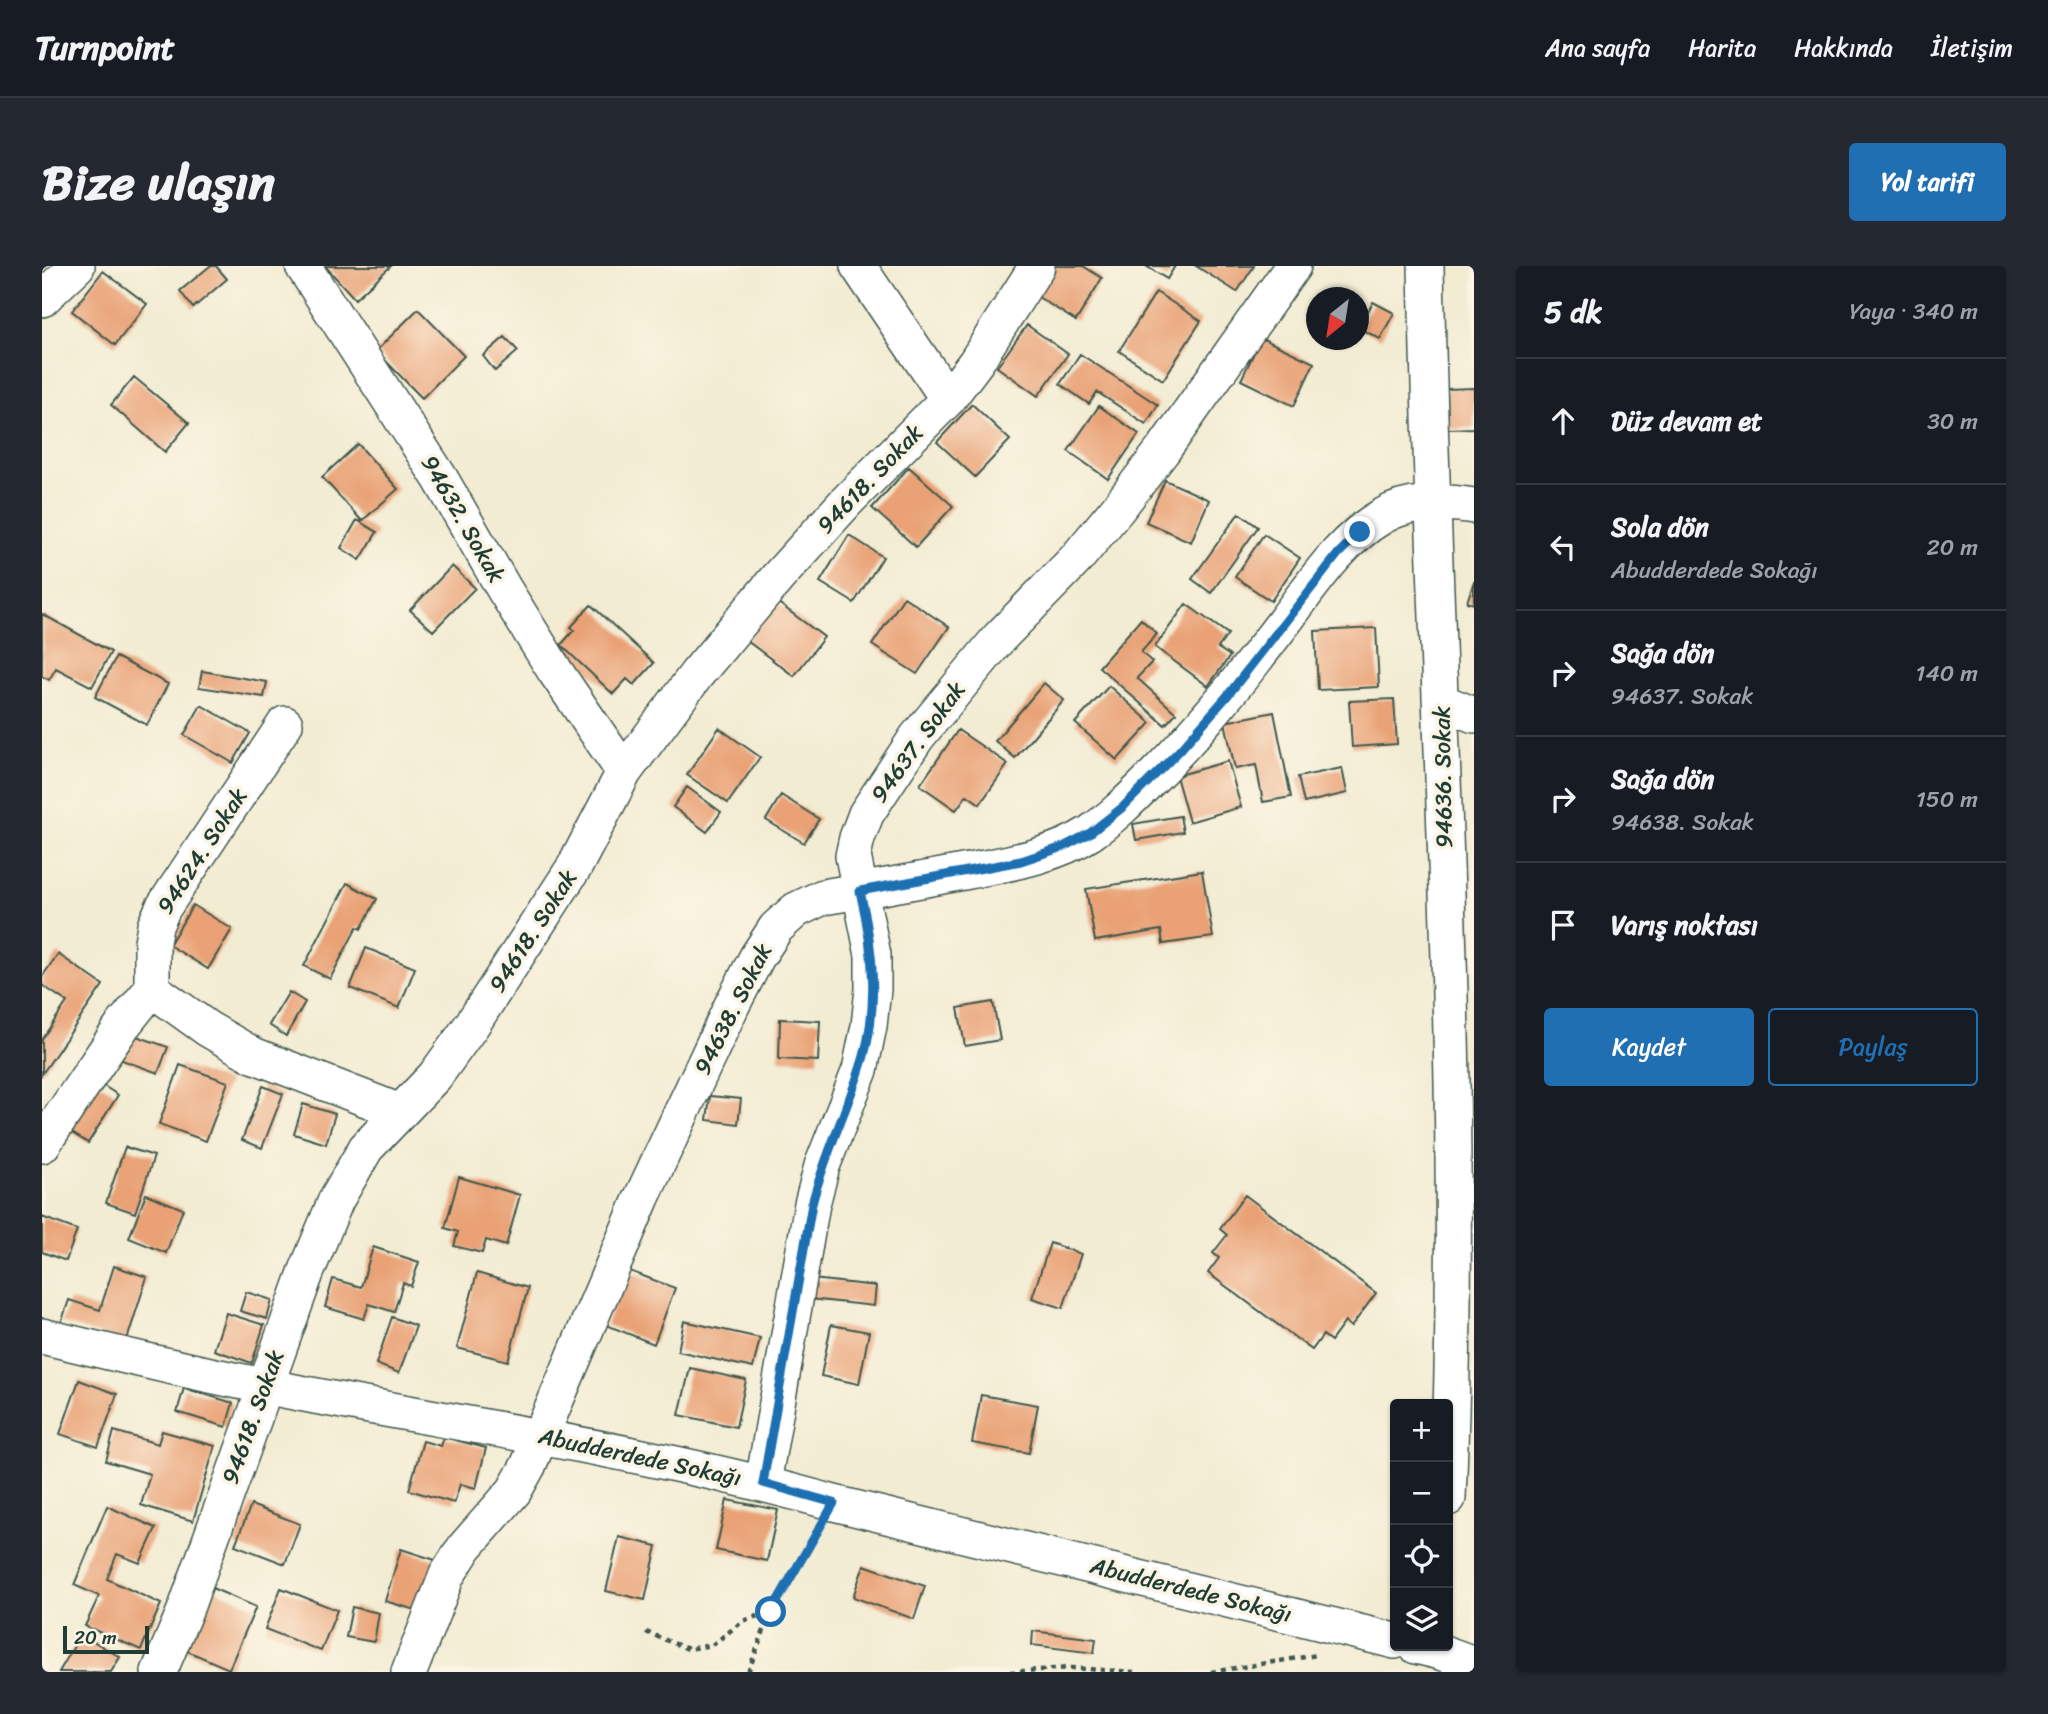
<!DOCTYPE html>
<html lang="tr">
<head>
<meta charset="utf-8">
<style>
  :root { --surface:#171b24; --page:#242831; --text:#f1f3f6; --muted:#9ea1a6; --line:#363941; --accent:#1f6fb2 }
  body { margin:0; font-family:Sriracha,sans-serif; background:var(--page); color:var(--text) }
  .controls { position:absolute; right:21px; bottom:21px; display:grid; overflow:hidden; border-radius:7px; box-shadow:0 2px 5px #0004 }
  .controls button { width:63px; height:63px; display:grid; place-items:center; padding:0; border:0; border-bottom:2px solid var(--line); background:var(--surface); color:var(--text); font:35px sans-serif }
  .compass { position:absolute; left:1264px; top:21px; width:63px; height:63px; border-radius:50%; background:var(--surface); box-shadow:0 2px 5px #0004; rotate:210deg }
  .scale { position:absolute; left:21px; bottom:18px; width:86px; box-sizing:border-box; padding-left:7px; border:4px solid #1f3d34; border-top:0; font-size:19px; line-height:24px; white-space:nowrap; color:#1f3d34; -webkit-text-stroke:5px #fcf5e5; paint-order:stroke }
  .stop { position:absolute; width:21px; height:21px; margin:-16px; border:5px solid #1f6fb2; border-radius:50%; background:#fff }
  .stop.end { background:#1f6fb2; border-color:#fff; box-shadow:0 2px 7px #0008 }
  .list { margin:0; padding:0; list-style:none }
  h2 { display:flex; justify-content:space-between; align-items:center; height:91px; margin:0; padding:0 28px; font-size:30px }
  h2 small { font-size:23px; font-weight:400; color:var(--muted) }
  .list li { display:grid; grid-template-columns:46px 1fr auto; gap:21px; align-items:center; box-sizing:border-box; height:126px; padding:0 28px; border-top:2px solid var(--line) }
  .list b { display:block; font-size:26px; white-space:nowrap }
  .list p { margin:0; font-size:23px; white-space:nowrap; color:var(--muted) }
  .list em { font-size:23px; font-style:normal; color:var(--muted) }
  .actions { display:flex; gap:14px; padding:21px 28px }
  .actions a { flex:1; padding:16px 0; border:2px solid var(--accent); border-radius:7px; text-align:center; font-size:24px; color:var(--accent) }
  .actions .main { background:var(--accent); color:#fff }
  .icon { flex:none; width:38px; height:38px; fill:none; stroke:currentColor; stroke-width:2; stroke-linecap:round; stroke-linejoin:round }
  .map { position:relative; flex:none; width:1432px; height:1406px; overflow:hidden; border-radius:7px }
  header { display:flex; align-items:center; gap:42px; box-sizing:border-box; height:98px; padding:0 35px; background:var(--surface); border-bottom:2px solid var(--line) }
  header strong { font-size:33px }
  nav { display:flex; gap:38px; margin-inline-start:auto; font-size:24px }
  .intro { display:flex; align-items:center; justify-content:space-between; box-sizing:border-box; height:168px; padding:0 42px }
  h1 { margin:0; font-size:49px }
  .button { padding:18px 32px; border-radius:7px; background:var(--accent); color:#fff; font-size:24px; font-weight:700 }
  main { display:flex; gap:42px; padding:0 42px }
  aside { flex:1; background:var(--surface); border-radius:7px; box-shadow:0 2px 5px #0004 }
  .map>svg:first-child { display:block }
</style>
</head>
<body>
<header>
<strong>Turnpoint</strong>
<nav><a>Ana sayfa</a><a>Harita</a><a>Hakkında</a><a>İletişim</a></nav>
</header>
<div class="intro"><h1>Bize ulaşın</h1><a class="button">Yol tarifi</a></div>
<main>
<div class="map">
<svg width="1432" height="1406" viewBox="0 0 1432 1406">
  <rect width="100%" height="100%" fill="#fcf5e5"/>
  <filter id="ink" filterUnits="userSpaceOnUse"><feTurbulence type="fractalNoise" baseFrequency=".0143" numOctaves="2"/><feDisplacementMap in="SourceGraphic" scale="14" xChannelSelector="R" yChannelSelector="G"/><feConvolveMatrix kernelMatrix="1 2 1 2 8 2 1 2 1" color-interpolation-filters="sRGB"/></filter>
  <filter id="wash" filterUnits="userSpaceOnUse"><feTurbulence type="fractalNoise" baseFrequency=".00686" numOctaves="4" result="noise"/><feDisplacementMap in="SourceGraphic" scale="28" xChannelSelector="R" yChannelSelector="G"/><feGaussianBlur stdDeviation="1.57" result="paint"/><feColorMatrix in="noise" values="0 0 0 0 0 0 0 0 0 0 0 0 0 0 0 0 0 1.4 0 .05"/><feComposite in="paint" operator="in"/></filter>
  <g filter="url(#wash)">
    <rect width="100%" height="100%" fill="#f2ecd3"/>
    <g id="blocks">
      <path fill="#e9a174" d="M168,0H174L185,13L151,42L138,25Z
        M283,0H349L313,33Z
        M1007,0H1041L1060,12L1034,55L990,27Z
        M1104,0H1133L1125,13Z
        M1154,0H1212L1195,26Z
        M61,5L105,38L73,79L30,45Z
        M1114,26L1159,55L1121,114L1077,85Z
        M1331,36L1352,47L1338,73L1317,62Z
        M376,43L422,90L380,132L334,85Z
        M985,59L1026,88L996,130L955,101Z
        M463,71L476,85L453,105L441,90Z
        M1219,72L1272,97L1252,140L1199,114Z
        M1038,88L1116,139L1104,158L1055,126L1047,138L1018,118Z
        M92,111L147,157L123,186L69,139Z
        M1432,122V162L1406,163L1405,123Z
        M930,138L968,174L933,211L895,176Z
        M1057,140L1097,168L1066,213L1026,185Z
        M316,178L356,223L320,255L280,211Z
        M867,201L911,240L874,281L830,242Z
        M1123,214L1167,234L1149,276L1104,256Z
        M1197,247L1216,261L1169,327L1150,313Z
        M315,254L335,266L318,294L299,282Z
        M1222,268L1258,292L1229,335L1193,311Z
        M807,269L841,291L812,337L778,316Z
        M410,300L433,322L391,365L368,344Z
        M1432,315V338L1425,336Z
        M862,331L907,361L875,408L830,379Z
        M735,336L782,371L752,410L705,375Z
        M1144,338L1186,368L1176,382L1188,390L1166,420L1113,381Z
        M549,339L612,397L592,419L585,413L571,428L519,379L532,364L529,361Z
        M0,348L69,386L50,421L14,402L7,414L0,410Z
        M1099,353L1115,368L1099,386L1110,396L1095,412L1134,447L1123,459L1057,401Z
        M1334,362L1337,421L1276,424L1273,365Z
        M74,391L126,418L105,459L53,431Z
        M160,405L225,416L222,431L157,421Z
        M1002,417L1022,434L973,492L953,475Z
        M1067,420L1109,457L1075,494L1033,457Z
        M1352,433L1355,478L1310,481L1307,435Z
        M159,439L208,467L191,497L142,469Z
        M1232,446L1249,531L1221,536L1214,499L1193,503L1183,456Z
        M677,462L718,491L686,537L645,509Z
        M916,464L966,498L938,538L925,529L914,544L878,519Z
        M1186,495L1199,541L1147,556L1134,510Z
        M1300,502L1305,527L1262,537L1256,511Z
        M645,521L679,546L665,566L631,541Z
        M739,529L777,553L762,577L724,554Z
        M1138,550L1141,566L1094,574L1091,558Z
        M1160,605L1171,671L1121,678L1119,664L1053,675L1044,623Z
        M305,617L335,633L319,663L315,661L288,713L262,700Z
        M151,639L190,663L166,703L127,679Z
        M324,682L373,702L357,742L308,722Z
        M16,688L61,719L0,808V773L25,736L0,719V711Z
        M247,726L263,736L244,770L227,759Z
        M951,736L958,774L923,780L916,742Z
        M738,753L778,755L776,795L737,793Z
        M86,767L126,781L116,807L77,793Z
        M138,799L186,816L164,875L117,858Z
        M49,812L76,829L46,877L19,860Z
        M221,820L241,828L220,882L200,874Z
        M668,830L699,833L696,858L665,854Z
        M261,838L293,848L284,878L252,868Z
        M83,881L112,890L93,947L64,937Z
        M417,911L478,929L464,980L444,974L440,987L412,980L416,966L403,962Z
        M104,928L141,943L124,987L87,972Z
        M1203,929L1334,1027L1309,1061L1303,1056L1289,1075L1281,1069L1270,1084L1166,1007L1177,992L1171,987L1185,969L1178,963Z
        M0,951L35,964L24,995L0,986Z
        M1008,977L1039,988L1021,1042L990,1032Z
        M331,981L377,996L369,1020L361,1017L352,1046L327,1038L322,1053L283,1041L291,1013L319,1021Z
        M72,1000L105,1011L84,1077L19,1057L27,1034L58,1044Z
        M585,1004L633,1022L612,1078L564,1059Z
        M435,1007L486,1022L466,1095L415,1082Z
        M770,1013L834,1020L832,1040L768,1033Z
        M204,1026L230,1034L225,1053L198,1045Z
        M184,1047L222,1059L210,1097L172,1084Z
        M350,1051L374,1060L357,1107L334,1098Z
        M642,1055L718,1072L711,1102L636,1085Z
        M789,1059L827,1066L817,1118L779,1110Z
        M648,1102L704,1114L694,1161L637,1149Z
        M37,1114L75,1128L56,1181L18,1168Z
        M142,1122L191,1137L184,1161L135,1146Z
        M939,1129L996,1139L987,1187L930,1177Z
        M72,1165L116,1178L120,1165L173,1180L151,1255L99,1239L108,1208L64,1195Z
        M402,1171L444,1182L434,1222L418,1218L412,1237L367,1224L381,1175L399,1180Z
        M685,1234L736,1244L725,1295L674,1284Z
        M209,1239L258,1258L243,1298L193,1279Z
        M65,1240L114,1262L98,1297L75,1288L65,1313L119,1338L99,1384L43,1360L57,1330L32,1319Z
        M577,1271L615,1280L603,1334L564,1325Z
        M359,1283L393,1294L377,1345L343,1335Z
        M822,1299L883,1320L872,1353L811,1331Z
        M170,1322L214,1341L187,1403L143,1384Z
        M239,1322L295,1344L279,1385L223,1363Z
        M310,1341L337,1347L332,1376L304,1371Z
        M991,1365L1054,1373L1052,1387L990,1379Z
        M39,1368L78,1391L69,1406H17Z"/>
    </g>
  </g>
  <g filter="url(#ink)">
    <use href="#blocks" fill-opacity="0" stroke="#3f574c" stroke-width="2"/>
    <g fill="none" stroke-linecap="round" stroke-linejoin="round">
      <defs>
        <path id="minor" d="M261,0L398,212L462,323L513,405L582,506
          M816,0L906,133
          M1384,0C1392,411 1424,821 1406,1232
          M0,33L35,0
          M1400,436L1432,449
          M110,723L166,763L211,789L358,846
          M0,879L81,759L110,723V676L113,660L121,642L243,458
          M0,1070C74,1088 148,1106 222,1120C412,1158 605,1184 792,1237L1353,1375
          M721,1217L770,938L780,900L818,804L827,760L831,723V689L811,590L815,572L824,548L875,471L957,372L1034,293L1077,241L1121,184L1251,0
          M1374,1380L1399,1386L1432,1398
          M117,1406L144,1342L264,1007L294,934L324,882L393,810L429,760L533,600L582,506L654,409L736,311L804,236L906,133L934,96L995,0
          M367,1406L405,1309L423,1281L472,1225L486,1200L600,931L690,739L715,691L734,662L754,644L781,631C830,623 879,614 927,605C968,597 1013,590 1048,567C1070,552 1089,533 1108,514C1157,465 1200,411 1242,356C1270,319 1298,275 1339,251C1367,234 1401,235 1432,240"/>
      </defs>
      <use href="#minor" stroke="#3f574c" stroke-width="38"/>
      <path stroke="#3f574c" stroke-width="4.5" stroke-dasharray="5 5" stroke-linecap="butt" d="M604,1366L646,1383L670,1379L701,1355L728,1346
        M706,1406L729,1346L776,1265
        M968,1406L1028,1402L1092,1406
        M1169,1406L1275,1389"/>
      <use href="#minor" stroke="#fff" stroke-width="35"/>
    </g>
  </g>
  <g fill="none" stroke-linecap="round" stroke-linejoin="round" filter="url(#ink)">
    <path stroke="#1f6fb2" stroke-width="9" d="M729,1346L792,1237L721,1217L770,938C782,892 802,850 817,806C838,747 832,684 818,625L979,595L1021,581L1048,567L1081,541L1138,484L1186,429L1296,288L1318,266"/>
  </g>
  <g text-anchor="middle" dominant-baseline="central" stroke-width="7" stroke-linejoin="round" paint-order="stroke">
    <g font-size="23" fill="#1f3d34" stroke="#fcf5e5">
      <text transform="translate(828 213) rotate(-46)">94618. Sokak</text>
      <text transform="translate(421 253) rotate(60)">94632. Sokak</text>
      <text transform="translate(876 476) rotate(-54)">94637. Sokak</text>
      <text transform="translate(1401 511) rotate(-91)">94636. Sokak</text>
      <text transform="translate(160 585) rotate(-57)">94624. Sokak</text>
      <text transform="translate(491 665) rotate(-57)">94618. Sokak</text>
      <text transform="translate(691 743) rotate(-63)">94638. Sokak</text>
      <text transform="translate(211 1151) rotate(-70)">94618. Sokak</text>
      <text transform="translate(598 1191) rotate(12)">Abudderdede Sokağı</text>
      <text transform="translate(1149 1324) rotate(14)">Abudderdede Sokağı</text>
    </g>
  </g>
</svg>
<div class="controls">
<button>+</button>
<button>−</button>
<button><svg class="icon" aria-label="locate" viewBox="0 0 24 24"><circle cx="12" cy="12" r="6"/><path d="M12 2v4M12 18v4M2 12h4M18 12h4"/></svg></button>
<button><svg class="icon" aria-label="layers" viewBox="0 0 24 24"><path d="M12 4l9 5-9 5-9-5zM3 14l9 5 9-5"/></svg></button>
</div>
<svg class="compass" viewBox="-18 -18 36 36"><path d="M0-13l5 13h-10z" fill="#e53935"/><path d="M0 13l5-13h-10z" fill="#9ea1a6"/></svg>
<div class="scale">20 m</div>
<div class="stop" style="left:729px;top:1346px"></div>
<div class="stop end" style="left:1318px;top:266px"></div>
</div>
<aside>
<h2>5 dk<small>Yaya · 340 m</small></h2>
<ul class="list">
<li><svg class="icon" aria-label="ahead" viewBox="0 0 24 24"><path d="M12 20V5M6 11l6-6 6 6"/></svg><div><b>Düz devam et</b></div><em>30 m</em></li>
<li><svg class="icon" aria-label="left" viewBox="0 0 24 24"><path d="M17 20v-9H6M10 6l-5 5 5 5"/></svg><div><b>Sola dön</b><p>Abudderdede Sokağı</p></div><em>20 m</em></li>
<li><svg class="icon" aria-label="right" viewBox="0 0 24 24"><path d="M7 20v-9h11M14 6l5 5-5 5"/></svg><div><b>Sağa dön</b><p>94637. Sokak</p></div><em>140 m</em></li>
<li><svg class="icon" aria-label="right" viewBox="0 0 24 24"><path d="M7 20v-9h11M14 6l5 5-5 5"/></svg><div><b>Sağa dön</b><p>94638. Sokak</p></div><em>150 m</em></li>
<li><svg class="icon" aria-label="arrive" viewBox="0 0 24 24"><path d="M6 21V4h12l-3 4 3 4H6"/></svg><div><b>Varış noktası</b></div></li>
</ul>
<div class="actions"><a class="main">Kaydet</a><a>Paylaş</a></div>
</aside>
</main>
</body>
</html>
